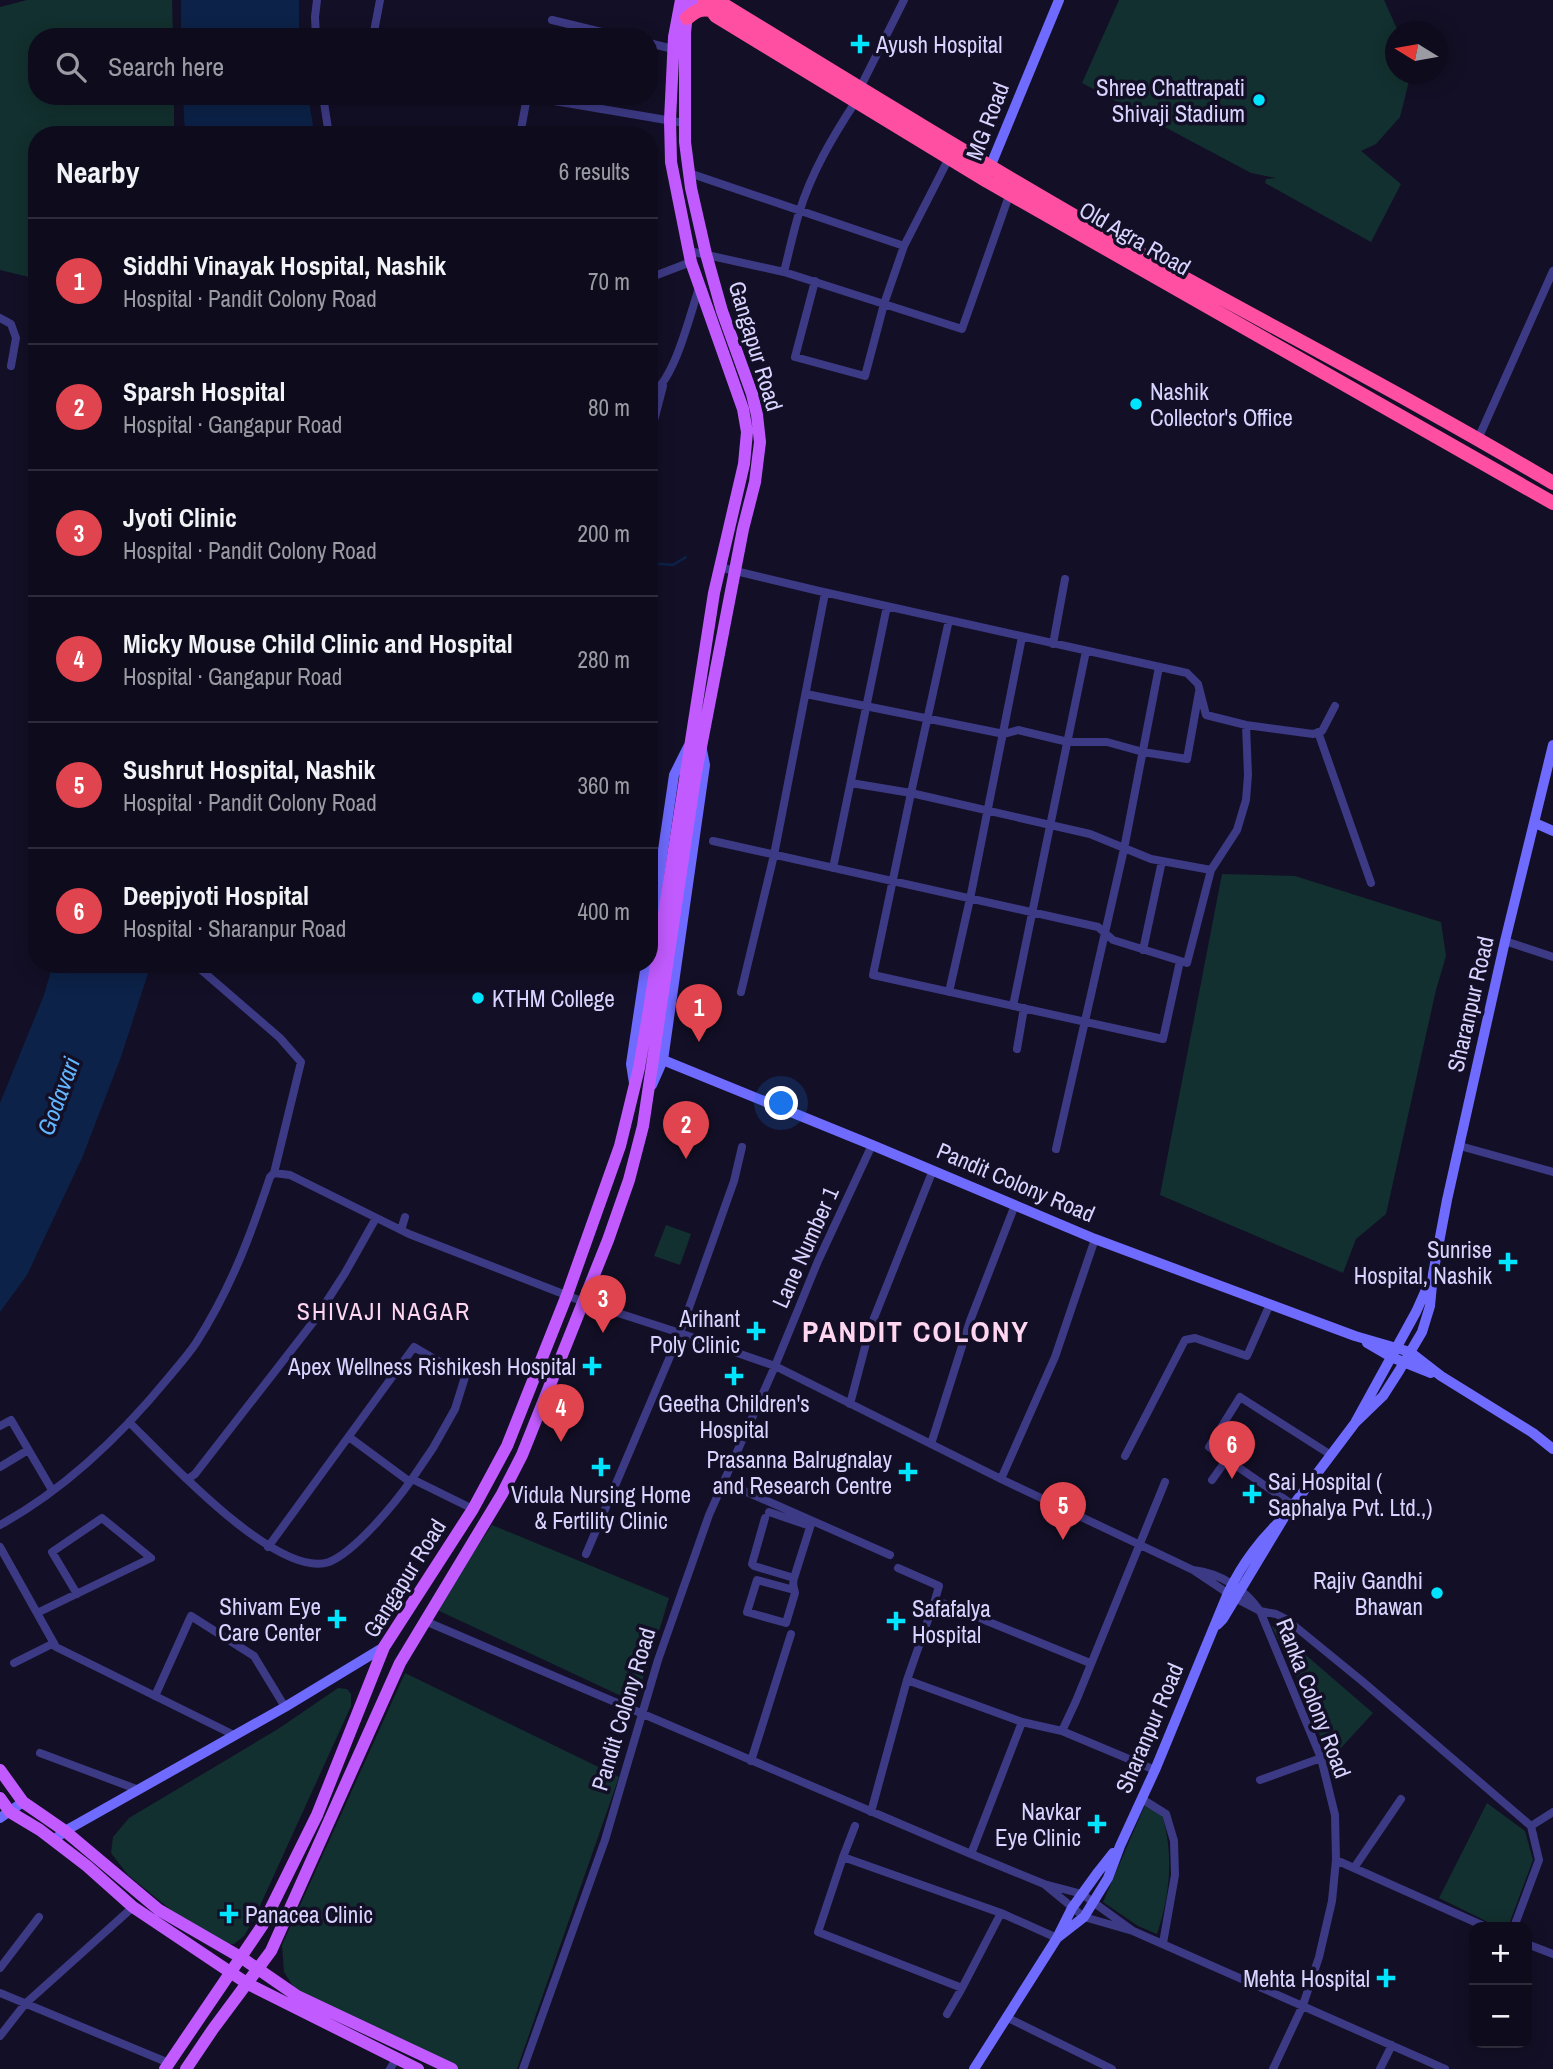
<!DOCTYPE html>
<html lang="en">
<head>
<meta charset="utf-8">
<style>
  :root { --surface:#0e0b1c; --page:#1c1929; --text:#f1f3f6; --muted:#9b9ba3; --line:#2e2b3b; --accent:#0b8043 }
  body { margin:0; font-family:"Archivo Narrow",sans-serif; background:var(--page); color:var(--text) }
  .controls { position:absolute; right:21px; bottom:21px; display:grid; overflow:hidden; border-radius:14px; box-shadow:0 4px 18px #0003 }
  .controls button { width:63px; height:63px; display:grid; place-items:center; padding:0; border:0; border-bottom:2px solid var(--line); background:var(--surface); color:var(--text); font:35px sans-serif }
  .compass { position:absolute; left:1385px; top:21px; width:63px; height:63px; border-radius:50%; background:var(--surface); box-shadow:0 4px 18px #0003; rotate:281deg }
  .you { position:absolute; left:782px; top:1104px; width:24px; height:24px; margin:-18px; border:5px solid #fff; border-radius:50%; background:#1a73e8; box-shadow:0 0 0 10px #1a73e833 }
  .badge { display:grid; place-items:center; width:46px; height:46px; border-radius:50%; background:var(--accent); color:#fff; font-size:23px; font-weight:700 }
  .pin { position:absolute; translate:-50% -58px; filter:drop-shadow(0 2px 4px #0008) }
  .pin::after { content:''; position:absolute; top:37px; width:24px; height:21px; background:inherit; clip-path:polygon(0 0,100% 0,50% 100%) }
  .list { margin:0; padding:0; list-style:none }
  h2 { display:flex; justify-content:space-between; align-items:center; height:91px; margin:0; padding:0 28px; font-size:30px }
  h2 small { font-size:23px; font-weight:400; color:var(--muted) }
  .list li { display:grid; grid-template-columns:46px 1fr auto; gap:21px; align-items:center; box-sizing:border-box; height:126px; padding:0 28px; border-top:2px solid var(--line) }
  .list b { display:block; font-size:26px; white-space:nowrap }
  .list p { margin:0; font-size:23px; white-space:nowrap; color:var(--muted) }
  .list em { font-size:23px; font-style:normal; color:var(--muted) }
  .icon { flex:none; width:38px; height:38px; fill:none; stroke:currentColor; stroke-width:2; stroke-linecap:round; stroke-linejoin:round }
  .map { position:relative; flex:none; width:1553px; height:2069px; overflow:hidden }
  .search { position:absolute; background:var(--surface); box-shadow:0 4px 18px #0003; left:28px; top:28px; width:630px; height:77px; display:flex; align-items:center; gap:18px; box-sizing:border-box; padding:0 24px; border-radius:28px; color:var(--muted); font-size:26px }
  .panel { position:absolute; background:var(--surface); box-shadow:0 4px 18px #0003; left:28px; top:126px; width:630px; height:847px; border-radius:28px }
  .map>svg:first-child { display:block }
</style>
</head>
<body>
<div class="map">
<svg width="1553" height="2069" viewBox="0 0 1553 2069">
  <rect width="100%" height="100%" fill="#130f26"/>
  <path fill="#12302f" d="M27,0H172L173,37H37V96H174V135H37V279L0,270V7Z
    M1119,0H1384L1398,31L1396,32V74H1408L1409,81L1400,117L1376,144L1361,151L1401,184L1371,242L1265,183L1266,179L1276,178L1251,173L1082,83Z
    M1222,874L1295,876L1441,922L1446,956L1436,990L1386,1214L1356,1239L1343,1273L1160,1195Z
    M666,1225L691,1234L680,1265L654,1256Z
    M492,1525L669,1598L652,1654L634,1702L435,1609Z
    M1271,1625L1373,1713L1329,1761L1304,1692Z
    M405,1673L619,1777L517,2069H449L296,1991L284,1972L282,1945Z
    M338,1688L347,1689L351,1694V1706L254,1919L244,1936L234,1944H220L209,1941L128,1875L111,1853L113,1837L129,1818L278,1729Z
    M1487,1803L1525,1831L1533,1860L1508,1927H1498L1439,1898Z
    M1145,1805L1162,1815C1174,1854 1170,1896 1157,1934L1138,1926L1103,1902Z"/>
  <path fill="#0c2248" d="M181,0H299V37H181Z
    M183,96H308L313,125V135H185Z
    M53,964H151L121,1057L82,1158L27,1275L0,1312V1103L44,995Z"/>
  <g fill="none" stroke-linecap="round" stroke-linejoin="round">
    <path stroke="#0c2248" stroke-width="2.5" d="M649,563L673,565L686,557"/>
    <path stroke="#3d3a85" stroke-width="8" d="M552,20L622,37
      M316,37L315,17L317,0
      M373,37L380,0
      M649,43L673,49
      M860,88L904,0
      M323,96L329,135
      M525,96L684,123
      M520,135L527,97
      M689,173L904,246
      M689,251L784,272C789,252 793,233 799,213C811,173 833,136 856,101
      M784,272L884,304L904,246L949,158
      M649,278L691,262
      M815,281L795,357L865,376L884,304L962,329L1010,193
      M0,318L11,324L16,338L11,366
      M649,395C674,384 690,314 699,288
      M649,430L655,417L663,386
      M1478,439L1553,271
      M719,567L819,591L1187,673L1198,684L1206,715L1246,725L1313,734L1322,731L1335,706
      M949,620L911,793L1090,834L1151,859L1211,870
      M1053,644L1065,579
      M806,694L1004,734L1018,730L1068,742H1107L1143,752L1187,759L1199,692
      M1318,732L1371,883
      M851,783L911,793L873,975L1163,1039L1180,961
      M713,841L1098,927L1113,940L1187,963L1211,870L1237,830L1246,800L1248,775L1246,725
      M833,868L887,606
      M1505,941L1553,957
      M1143,950L1162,861
      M199,968L280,1038L301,1062L274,1173
      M741,992L774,855L825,593
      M949,992L970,899L1022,637
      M1013,1006L1086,651
      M1017,1049L1024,1008
      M1460,1146L1553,1172
      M1056,1149L1124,849L1159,667
      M401,1230L405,1217
      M850,1404L870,1328L933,1170
      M129,1422C164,1456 277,1580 329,1562C355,1552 396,1502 412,1479L473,1509
      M0,1426L11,1420L52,1490
      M349,1437L410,1482
      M931,1444L970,1321L1015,1205
      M1125,1456L1185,1340L1195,1338L1247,1356L1270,1304
      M0,1467L28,1450
      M188,1479L195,1474L314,1321L345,1273L376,1218
      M1001,1479L1055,1357L1095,1239
      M1212,1480L1227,1459
      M724,1482L890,1555
      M1293,1505L1209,1447L1240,1397L1331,1455
      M769,1512L810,1526
      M765,1518L752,1564L754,1566L794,1578
      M0,1525C64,1490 123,1433 169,1377C178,1366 188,1355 196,1343C230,1290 250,1237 270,1177L274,1173L290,1175L409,1234L584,1302L680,1333L775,1366L1001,1479L1193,1570L1235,1598L1260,1611L1276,1614L1286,1619L1362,1681L1531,1826L1539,1860L1514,1927
      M0,1547L56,1647L234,1735
      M268,1547L414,1347L465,1377L455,1409L433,1448L412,1479
      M586,1554L680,1333L734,1181L742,1147
      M898,1568L939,1586L935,1600
      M1193,1570C1220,1573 1245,1589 1260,1611L1321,1758L1335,1815L1336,1860L1332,1901L1319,1957L1303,2005L1273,2069
      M794,1590L757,1580L747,1612L786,1623L795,1593C794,1587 792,1585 794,1578L812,1521
      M37,1613L151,1558L102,1518L52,1552L77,1594
      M425,1621L971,1854L1044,1884L1082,1894L1133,1931L1084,1917L1044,1884
      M14,1663L54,1643
      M1090,1663L935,1600L907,1680L1022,1722L1062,1731L1155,1770
      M155,1696L191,1616L254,1656L285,1707
      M1062,1731L1076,1701L1165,1482
      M40,1753L139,1790
      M751,1761L791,1634
      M1260,1780L1321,1758
      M1142,1799L1166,1814L1174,1841L1175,1875L1163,1943
      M871,1812L907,1680
      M1531,1826L1553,1812
      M971,1854L1022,1722
      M843,1857L1001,1913L962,1988L818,1932Z
      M843,1857L855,1826
      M1336,1860L1486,1927
      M1354,1868L1401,1799
      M1001,1913L1057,1938
      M1133,1931L1445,2069
      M1527,1944L1553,1954
      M0,1968L39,1917
      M0,1993L169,2063
      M947,2014L962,1988
      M1006,2017L1112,2069
      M0,2036L25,2004L133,1907
      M390,2069L396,2059
      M523,2069L605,1840L658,1660L709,1515L775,1366L818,1261L872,1145
      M1380,2069L1392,2045"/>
    <path stroke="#6f6bff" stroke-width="10" d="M988,172L1059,0
      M1535,823L1553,831
      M649,946L674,775L688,747
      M663,1060L872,1145L1095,1239L1355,1336L1410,1352L1441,1376L1533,1433L1553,1449
      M634,1083L631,1064L646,964
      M652,1085L663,1060L705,765L702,750
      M1367,1343L1391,1357L1431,1373
      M1355,1423L1383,1396L1399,1371L1422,1332L1430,1306L1433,1274L1447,1200L1505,941L1553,745
      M1217,1625L1223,1619L1285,1516L1355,1423L1416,1312L1429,1283
      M0,1818L23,1802
      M54,1840L65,1831L285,1707L384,1647
      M1057,1938L1084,1917L1108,1878L1120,1846L1155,1770L1228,1593C1243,1562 1260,1540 1285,1516
      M974,2069L1057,1938L1072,1908L1098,1872L1113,1853"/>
    <path stroke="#c25bff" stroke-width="12" d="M0,1770L23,1802L65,1831L159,1910L242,1958L297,1996L452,2069
      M0,1798L10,1812L40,1830L87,1866L133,1907L248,1984L418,2069
      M165,2069L262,1926L317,1815L384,1647L473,1509L507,1446L567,1295L620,1146L639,1068L650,1004L714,593L744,464L747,432L743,409L691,262L671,162L670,120L674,37L681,0
      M186,2069L213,2029L271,1951L400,1663L502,1494L522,1455L608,1240L629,1180L643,1126L695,778L743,529L755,482L760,442L757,415L752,394L722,311L706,254L691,188L685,142V33L686,23L693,0"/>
    <path stroke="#ff4fa3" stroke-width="14" d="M704,0L716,16L987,181L1553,503
      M719,0L724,5C856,86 988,167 1123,244C1266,324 1412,399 1553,483
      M687,18C696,11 700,8 711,10"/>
  </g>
  <g fill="#00e5ff" stroke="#130f26" stroke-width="2.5">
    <path d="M856.5 33.5h7v7h7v7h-7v7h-7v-7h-7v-7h7z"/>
    <circle cx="1259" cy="100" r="7"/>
    <circle cx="1136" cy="404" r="7"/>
    <circle cx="478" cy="998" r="7"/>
    <path d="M1504.5 1251.5h7v7h7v7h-7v7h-7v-7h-7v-7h7z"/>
    <path d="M752.5 1320.5h7v7h7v7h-7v7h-7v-7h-7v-7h7z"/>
    <path d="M588.5 1355.5h7v7h7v7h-7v7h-7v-7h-7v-7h7z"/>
    <path d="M730.5 1365.5h7v7h7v7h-7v7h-7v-7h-7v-7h7z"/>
    <path d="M597.5 1456.5h7v7h7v7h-7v7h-7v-7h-7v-7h7z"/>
    <path d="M904.5 1461.5h7v7h7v7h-7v7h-7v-7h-7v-7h7z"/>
    <path d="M1248.5 1483.5h7v7h7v7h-7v7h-7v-7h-7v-7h7z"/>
    <circle cx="1437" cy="1593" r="7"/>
    <path d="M333.5 1608.5h7v7h7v7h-7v7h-7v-7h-7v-7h7z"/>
    <path d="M892.5 1610.5h7v7h7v7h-7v7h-7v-7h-7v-7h7z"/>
    <path d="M1093.5 1813.5h7v7h7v7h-7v7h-7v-7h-7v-7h7z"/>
    <path d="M225.5 1903.5h7v7h7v7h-7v7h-7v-7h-7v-7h7z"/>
    <path d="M1382.5 1967.5h7v7h7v7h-7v7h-7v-7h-7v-7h7z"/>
  </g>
  <g text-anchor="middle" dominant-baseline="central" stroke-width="7" stroke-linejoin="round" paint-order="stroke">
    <g font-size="23" fill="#d9d4ff" stroke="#130f26" text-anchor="end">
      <text x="876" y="44" text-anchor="start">Ayush Hospital</text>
      <text x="1245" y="87">Shree Chattrapati<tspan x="1245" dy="26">Shivaji Stadium</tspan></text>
      <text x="1150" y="391" text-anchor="start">Nashik<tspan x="1150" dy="26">Collector's Office</tspan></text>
      <text x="492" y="998" text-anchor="start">KTHM College</text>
      <text x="1492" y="1249">Sunrise<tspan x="1492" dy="26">Hospital, Nashik</tspan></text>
      <text x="740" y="1318">Arihant<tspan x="740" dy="26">Poly Clinic</tspan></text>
      <text x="576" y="1366">Apex Wellness Rishikesh Hospital</text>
      <text x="734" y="1403" text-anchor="middle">Geetha Children's<tspan x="734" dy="26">Hospital</tspan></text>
      <text x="892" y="1459">Prasanna Balrugnalay<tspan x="892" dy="26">and Research Centre</tspan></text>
      <text x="1268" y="1481" text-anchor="start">Sai Hospital (<tspan x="1268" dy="26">Saphalya Pvt. Ltd.,)</tspan></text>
      <text x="601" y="1494" text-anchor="middle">Vidula Nursing Home<tspan x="601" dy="26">&amp; Fertility Clinic</tspan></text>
      <text x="1423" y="1580">Rajiv Gandhi<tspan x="1423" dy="26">Bhawan</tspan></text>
      <text x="321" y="1606">Shivam Eye<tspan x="321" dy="26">Care Center</tspan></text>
      <text x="912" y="1608" text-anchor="start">Safafalya<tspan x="912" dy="26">Hospital</tspan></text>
      <text x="1081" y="1811">Navkar<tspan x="1081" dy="26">Eye Clinic</tspan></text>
      <text x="245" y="1914" text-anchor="start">Panacea Clinic</text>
      <text x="1370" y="1978">Mehta Hospital</text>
    </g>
    <g font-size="23" fill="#d9d4ff" stroke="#130f26">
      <text transform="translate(987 121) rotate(-69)">MG Road</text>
      <text transform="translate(1135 238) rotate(30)">Old Agra Road</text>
      <text transform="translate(756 346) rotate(73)">Gangapur Road</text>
      <text transform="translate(1470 1004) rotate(-77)">Sharanpur Road</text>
      <text transform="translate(1016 1182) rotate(23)">Pandit Colony Road</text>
      <text transform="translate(805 1247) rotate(-66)">Lane Number 1</text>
      <text transform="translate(404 1578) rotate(-58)">Gangapur Road</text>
      <text transform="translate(1314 1698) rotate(69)">Ranka Colony Road</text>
      <text transform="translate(623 1709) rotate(-73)">Pandit Colony Road</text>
      <text transform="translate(1149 1728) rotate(-67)">Sharanpur Road</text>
    </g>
    <g font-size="24" font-style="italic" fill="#62b6ff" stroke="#130f26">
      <text transform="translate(58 1096) rotate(-70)">Godavari</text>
    </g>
    <g font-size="24" letter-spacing="2" fill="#ffd6f0" stroke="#130f26">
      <text x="384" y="1311">SHIVAJI NAGAR</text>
    </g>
    <g font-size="30" font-weight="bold" letter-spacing="2" fill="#ffd6f0" stroke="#130f26">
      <text x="916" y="1331">PANDIT COLONY</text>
    </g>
  </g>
</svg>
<div class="controls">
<button>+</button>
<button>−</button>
</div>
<svg class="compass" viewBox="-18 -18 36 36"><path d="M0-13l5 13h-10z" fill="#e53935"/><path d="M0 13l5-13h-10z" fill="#9b9ba3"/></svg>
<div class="you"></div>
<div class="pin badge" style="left:699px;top:1042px;background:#e0444e">1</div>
<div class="pin badge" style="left:686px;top:1159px;background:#e0444e">2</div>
<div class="pin badge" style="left:603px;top:1333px;background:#e0444e">3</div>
<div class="pin badge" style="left:561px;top:1442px;background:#e0444e">4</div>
<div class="pin badge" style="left:1063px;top:1540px;background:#e0444e">5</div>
<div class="pin badge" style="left:1232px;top:1479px;background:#e0444e">6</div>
<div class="search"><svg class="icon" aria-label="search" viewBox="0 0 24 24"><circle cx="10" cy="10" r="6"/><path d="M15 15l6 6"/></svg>Search here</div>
<section class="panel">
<h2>Nearby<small>6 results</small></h2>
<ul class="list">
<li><span class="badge" style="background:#e0444e">1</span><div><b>Siddhi Vinayak Hospital, Nashik</b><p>Hospital · Pandit Colony Road</p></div><em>70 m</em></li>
<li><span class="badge" style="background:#e0444e">2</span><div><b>Sparsh Hospital</b><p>Hospital · Gangapur Road</p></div><em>80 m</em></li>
<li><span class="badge" style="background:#e0444e">3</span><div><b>Jyoti Clinic</b><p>Hospital · Pandit Colony Road</p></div><em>200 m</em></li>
<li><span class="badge" style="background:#e0444e">4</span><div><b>Micky Mouse Child Clinic and Hospital</b><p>Hospital · Gangapur Road</p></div><em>280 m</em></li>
<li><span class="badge" style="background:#e0444e">5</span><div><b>Sushrut Hospital, Nashik</b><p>Hospital · Pandit Colony Road</p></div><em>360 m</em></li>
<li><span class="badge" style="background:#e0444e">6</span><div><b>Deepjyoti Hospital</b><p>Hospital · Sharanpur Road</p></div><em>400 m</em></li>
</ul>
</section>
</div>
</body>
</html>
